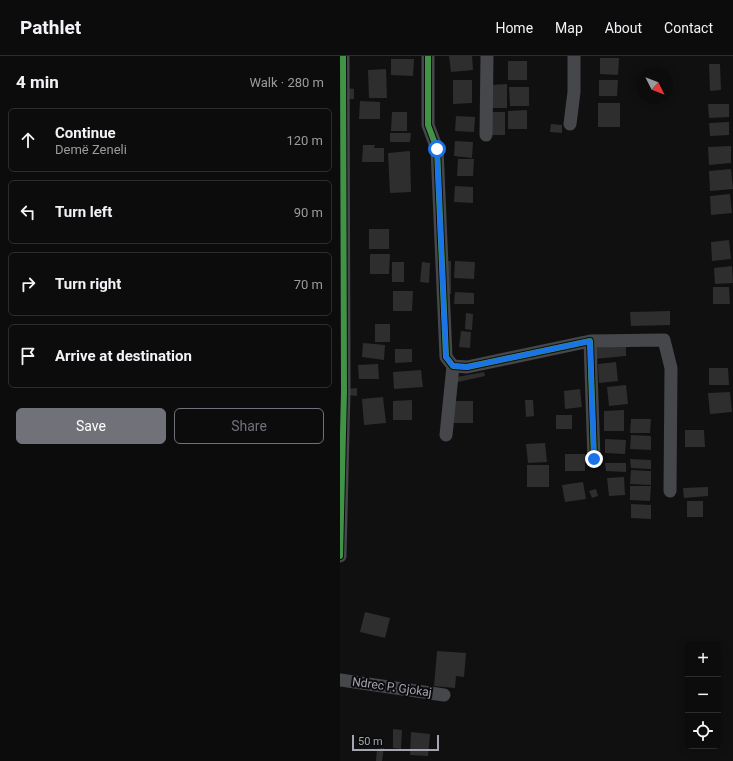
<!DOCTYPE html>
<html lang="en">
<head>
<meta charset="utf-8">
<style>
  :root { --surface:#0c0c0d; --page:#151516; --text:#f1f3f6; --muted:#9a9b9d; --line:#2c2c2e; --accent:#707179 }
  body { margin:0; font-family:Roboto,sans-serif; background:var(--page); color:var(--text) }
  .controls { position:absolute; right:12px; bottom:12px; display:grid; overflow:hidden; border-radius:6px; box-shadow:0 2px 10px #0003 }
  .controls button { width:36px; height:36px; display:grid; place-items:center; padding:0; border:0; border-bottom:1px solid var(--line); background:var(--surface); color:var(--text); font:20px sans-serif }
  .compass { position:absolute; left:297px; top:12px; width:36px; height:36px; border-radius:50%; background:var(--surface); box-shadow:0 2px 10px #0003; rotate:132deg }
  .scale { position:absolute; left:12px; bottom:10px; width:87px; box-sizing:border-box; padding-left:4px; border:2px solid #a3a5b1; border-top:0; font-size:11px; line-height:14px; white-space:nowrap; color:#a3a5b1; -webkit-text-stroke:3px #0b0b0c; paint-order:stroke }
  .stop { position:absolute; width:12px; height:12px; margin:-9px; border:3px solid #1a73e8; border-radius:50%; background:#fff }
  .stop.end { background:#1a73e8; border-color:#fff; box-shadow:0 1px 4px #0008 }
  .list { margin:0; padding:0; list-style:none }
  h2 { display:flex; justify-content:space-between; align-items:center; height:52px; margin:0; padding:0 16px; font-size:17px }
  h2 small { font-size:13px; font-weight:400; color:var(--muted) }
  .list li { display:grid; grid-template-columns:26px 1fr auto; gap:12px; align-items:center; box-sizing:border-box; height:64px; margin:0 8px 8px; padding:0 8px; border:1px solid var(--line); border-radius:6px }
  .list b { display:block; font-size:15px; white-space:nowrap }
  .list p { margin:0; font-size:13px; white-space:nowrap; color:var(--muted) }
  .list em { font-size:13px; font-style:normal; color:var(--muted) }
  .actions { display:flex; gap:8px; padding:12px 16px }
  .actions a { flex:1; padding:9px 0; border:1px solid var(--accent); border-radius:6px; text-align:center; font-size:14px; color:var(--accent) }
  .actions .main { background:var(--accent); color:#fff }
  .icon { flex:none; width:22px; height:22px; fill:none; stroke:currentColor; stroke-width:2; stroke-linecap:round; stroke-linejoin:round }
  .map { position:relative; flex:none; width:393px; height:705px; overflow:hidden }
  header { display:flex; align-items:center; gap:24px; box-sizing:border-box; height:56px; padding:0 20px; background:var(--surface); border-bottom:1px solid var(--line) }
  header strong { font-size:19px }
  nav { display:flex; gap:22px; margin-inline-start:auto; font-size:14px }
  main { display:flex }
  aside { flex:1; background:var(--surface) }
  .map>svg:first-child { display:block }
</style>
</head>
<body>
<header>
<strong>Pathlet</strong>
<nav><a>Home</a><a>Map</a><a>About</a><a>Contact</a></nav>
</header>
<main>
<aside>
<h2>4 min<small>Walk · 280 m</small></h2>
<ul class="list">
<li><svg class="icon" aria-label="ahead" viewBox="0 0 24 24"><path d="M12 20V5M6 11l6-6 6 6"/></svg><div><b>Continue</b><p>Demë Zeneli</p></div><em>120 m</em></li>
<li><svg class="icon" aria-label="left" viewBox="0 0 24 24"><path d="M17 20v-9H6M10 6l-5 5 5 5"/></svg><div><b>Turn left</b></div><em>90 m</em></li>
<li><svg class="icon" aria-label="right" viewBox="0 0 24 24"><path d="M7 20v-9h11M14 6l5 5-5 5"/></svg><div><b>Turn right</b></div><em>70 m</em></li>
<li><svg class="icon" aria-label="arrive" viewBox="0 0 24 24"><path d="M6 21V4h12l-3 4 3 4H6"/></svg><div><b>Arrive at destination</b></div></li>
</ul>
<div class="actions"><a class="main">Save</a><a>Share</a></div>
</aside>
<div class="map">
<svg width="393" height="705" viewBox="0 0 393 705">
  <rect width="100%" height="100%" fill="#101011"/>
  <path fill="#2e2e2f" d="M109,0H132L133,14L111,16Z
    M260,2H279L278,19L260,18Z
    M51,3H74L73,20L51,19Z
    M168,5H187V24H168Z
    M369,8H380L381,34L370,35Z
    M46,13L47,42H29L28,14Z
    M113,24H132V47L113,48Z
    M259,24H278L277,40H259Z
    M167,28V52H150V29Z
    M169,31H189V50H170Z
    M6,32L14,33V43H5Z
    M20,45L40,46V63H19Z
    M258,47H280V71H258Z
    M368,48H389V61L369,62Z
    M187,54V73H168V55Z
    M52,56H67V75H51Z
    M148,56H165V79H148Z
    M116,60L135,61L134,76L115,75Z
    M389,66V79L370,80L369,67Z
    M211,68L222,69V77L210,76Z
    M50,77H71L70,86H50Z
    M115,85L133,86L132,102L114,100Z
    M23,89H35L34,92H44V106H22Z
    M391,90V107L369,109L368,91Z
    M70,95L71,136L50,137L48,97Z
    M118,103H134L133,120H117Z
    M391,113L393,133L370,135L369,115Z
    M115,130L133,131V147L114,146Z
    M390,138L392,157L371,159L370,140Z
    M29,173H49V193H29Z
    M389,184L391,203L372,205L371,186Z
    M30,198H50L49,218H30Z
    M106,205H111V238H106Z
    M115,205L135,206L134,223L114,222Z
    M52,206H64V226H52Z
    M82,206L90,207L89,227L80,226Z
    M392,210L393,227L375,228L374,212Z
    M373,231H389L390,248H373Z
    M53,235H73L72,255H53Z
    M115,236L134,237V248H114Z
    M330,255V269L291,270L290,256Z
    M126,257L133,258L132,274L125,273Z
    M35,268H50V286H35Z
    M121,275L131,276L130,292L119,291Z
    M23,287L45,289L44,304L22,301Z
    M286,289V300L254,303L252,291Z
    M55,293H72V306L55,307Z
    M276,306L278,325L259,327L258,308Z
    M38,308L39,323H19L18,309Z
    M369,312H388L389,329H369Z
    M81,314L83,331L54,333L53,316Z
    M144,316L145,320L118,326L117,321Z
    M286,329L288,348L269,350L267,331Z
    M17,332V340L8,339L7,333Z
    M240,333L242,351L225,353L224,335Z
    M390,336L392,356L370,358L368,337Z
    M43,341L46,367L24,369L22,343Z
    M72,344V364H53V345Z
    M185,344H193L194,360L186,361Z
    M114,345H133V367H114Z
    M284,354V375H264V355Z
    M216,359H232V373H216Z
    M291,363H311L310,377H290Z
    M345,374H364L365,391H345Z
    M291,379L311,380V394L290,393Z
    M265,383L286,384L285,398L265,397Z
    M205,387L207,406L188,407L186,388Z
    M225,398H245V415H225Z
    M290,403L311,404V413L291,412Z
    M265,407H286V416L266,415Z
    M187,409H209V431H187Z
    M291,414L311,415V429L290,428Z
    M284,421L285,439L269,440L267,422Z
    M243,426L246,443L225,446L222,429Z
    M290,430H311L310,445L290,444Z
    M368,431V440L344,442L343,432Z
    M256,433L258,440L252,442L249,435Z
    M347,445H363V461H347Z
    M291,448L311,449V463L291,462Z
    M25,556L50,562L45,582L20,576Z
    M97,595L126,597L124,621L116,620L115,632L94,630Z
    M53,673L62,674L61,693L53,692Z
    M71,676L90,678L88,700L70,699Z
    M44,692L42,705H36L37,693Z"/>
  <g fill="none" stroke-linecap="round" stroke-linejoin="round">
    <path stroke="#46474b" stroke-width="13" d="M88,0V69L97,93L106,301L113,310L127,311L250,285L254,403
      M230,68L234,36V0
      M146,79L147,0
      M250,285L324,284L331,312L330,435
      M106,379L113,310
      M0,500L4,336L3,0
      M0,624L104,639"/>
    <defs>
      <path id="cycleway" d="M88,0V69L97,93L106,301L113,310L127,311L250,285L254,403
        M0,500L4,336L3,0"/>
    </defs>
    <use href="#cycleway" stroke="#0b0b0c" stroke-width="8"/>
    <use href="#cycleway" stroke="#419447" stroke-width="6"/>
  </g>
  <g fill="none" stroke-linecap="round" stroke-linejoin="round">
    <path stroke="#1a73e8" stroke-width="5" d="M97,93L106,301L113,310L127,311L250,285L254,403"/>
  </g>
  <g text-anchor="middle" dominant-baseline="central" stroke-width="4" stroke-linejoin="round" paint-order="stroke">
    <g font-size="12" fill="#a3a5b1" stroke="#0b0b0c">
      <text transform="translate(52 631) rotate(8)">Ndrec P. Gjokaj</text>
    </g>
  </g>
</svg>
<div class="controls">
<button>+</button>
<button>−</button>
<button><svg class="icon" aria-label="locate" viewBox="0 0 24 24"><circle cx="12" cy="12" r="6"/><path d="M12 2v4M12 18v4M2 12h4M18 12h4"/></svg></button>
</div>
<svg class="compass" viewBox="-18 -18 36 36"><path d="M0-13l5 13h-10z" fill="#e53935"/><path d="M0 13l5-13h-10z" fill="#9a9b9d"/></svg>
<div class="scale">50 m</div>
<div class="stop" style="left:97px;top:93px"></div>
<div class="stop end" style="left:254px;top:403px"></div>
</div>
</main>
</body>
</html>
